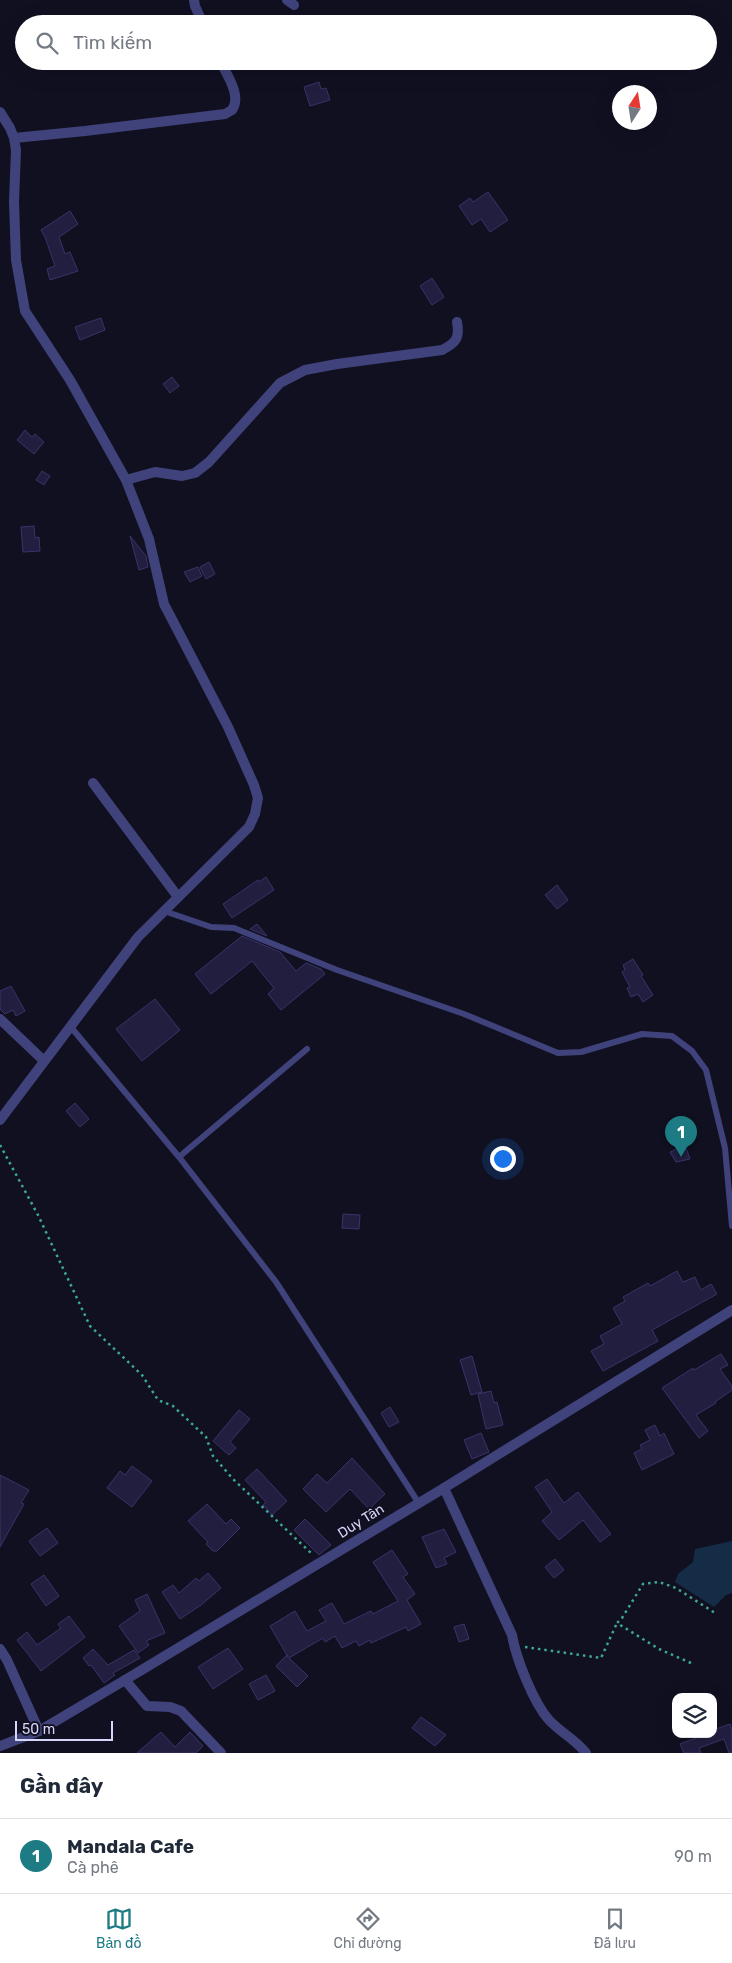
<!DOCTYPE html>
<html lang="vi">
<head>
<meta charset="utf-8">
<style>
  :root { --surface:#fff; --page:#f2f2f3; --text:#1f2937; --muted:#747a83; --line:#e0e1e3; --accent:#1d7b84 }
  body { margin:0; font-family:Rubik,sans-serif; background:var(--page); color:var(--text) }
  .controls { position:absolute; right:15px; bottom:15px; display:grid; overflow:hidden; border-radius:10px; box-shadow:0 5px 20px #0002 }
  .controls button { width:45px; height:45px; display:grid; place-items:center; padding:0; border:0; border-bottom:1px solid var(--line); background:var(--surface); color:var(--text); font:25px sans-serif }
  .compass { position:absolute; left:612px; top:85px; width:45px; height:45px; border-radius:50%; background:var(--surface); box-shadow:0 5px 20px #0002; rotate:12deg }
  .scale { position:absolute; left:15px; bottom:12px; width:98px; box-sizing:border-box; padding-left:5px; border:2px solid #d6d5fa; border-top:0; font-size:14px; line-height:18px; white-space:nowrap; color:#d6d5fa; -webkit-text-stroke:4px #111021; paint-order:stroke }
  .you { position:absolute; left:502px; top:1158px; width:18px; height:18px; margin:-12px; border:4px solid #fff; border-radius:50%; background:#1a73e8; box-shadow:0 0 0 8px #1a73e833 }
  .badge { display:grid; place-items:center; width:32px; height:32px; border-radius:50%; background:var(--accent); color:#fff; font-size:16px; font-weight:700 }
  .pin { position:absolute; translate:-50% -41px; filter:drop-shadow(0 1px 2px #0008) }
  .pin::after { content:''; position:absolute; top:26px; width:18px; height:15px; background:inherit; clip-path:polygon(0 0,100% 0,50% 100%) }
  .list { margin:0; padding:0; list-style:none }
  h2 { display:flex; justify-content:space-between; align-items:center; height:65px; margin:0; padding:0 20px; font-size:21px }
  h2 small { font-size:16px; font-weight:400; color:var(--muted) }
  .list li { display:grid; grid-template-columns:32px 1fr auto; gap:15px; align-items:center; box-sizing:border-box; height:75px; padding:0 20px; border-top:1px solid var(--line) }
  .list b { display:block; font-size:19px; white-space:nowrap }
  .list p { margin:0; font-size:16px; white-space:nowrap; color:var(--muted) }
  .list em { font-size:16px; font-style:normal; color:var(--muted) }
  .icon { flex:none; width:28px; height:28px; fill:none; stroke:currentColor; stroke-width:2; stroke-linecap:round; stroke-linejoin:round }
  .map { position:relative; flex:none; width:732px; height:1753px; overflow:hidden }
  .search { position:absolute; background:var(--surface); box-shadow:0 5px 20px #0002; left:15px; right:15px; top:15px; height:55px; display:flex; align-items:center; gap:12px; box-sizing:border-box; padding:0 18px; border-radius:28px; color:var(--muted); font-size:19px }
  .sheet { height:140px; background:var(--surface) }
  nav { display:flex; justify-content:space-around; align-items:center; box-sizing:border-box; height:70px; border-top:1px solid var(--line); background:var(--surface); font-size:14px; color:var(--muted) }
  nav a { display:grid; justify-items:center; gap:2px }
  nav .on { color:var(--accent) }
  .map>svg:first-child { display:block }
</style>
</head>
<body>
<div class="map">
<svg width="732" height="1753" viewBox="0 0 732 1753">
  <rect width="100%" height="100%" fill="#111021"/>
  <path fill="#152c46" d="M732,1541V1593L726,1595L714,1607L675,1582L678,1574L693,1562L695,1549Z"/>
  <path fill="#221e40" stroke="#393369" d="M319,82L321,89L326,88L330,100L310,106L304,87Z
    M488,192L508,220L490,232L481,219L472,225L459,206L470,198L473,202Z
    M70,211L78,224L59,237L65,254L70,252L78,271L50,280L47,269L55,266L45,237L41,230Z
    M432,278L444,297L432,305L420,286Z
    M101,318L105,330L80,340L75,327Z
    M172,377L179,386L170,393L163,384Z
    M25,430L32,437L35,434L44,442L34,454L17,440Z
    M42,471L50,476L44,485L36,480Z
    M34,526L35,538L39,537L40,551L23,552L21,527Z
    M130,536L146,556L148,567L139,570Z
    M209,562L215,574L206,579L200,567Z
    M198,567L202,576L190,582L184,572Z
    M266,877L274,890L232,918L223,904L258,880L259,882Z
    M557,885L568,900L557,909L545,895Z
    M257,924L267,936L250,929Z
    M242,936L280,952L296,971L306,963L321,969L325,974L281,1010L268,994L274,988L252,961L211,994L195,974Z
    M633,959L643,975L641,976L653,995L643,1002L638,994L631,997L627,988L630,987L622,972L625,970L623,965Z
    M11,986L25,1011L16,1016L13,1010L5,1014L0,1009V991Z
    M155,999L180,1030L142,1061L116,1029Z
    M75,1103L89,1119L80,1127L66,1111Z
    M685,1145L690,1159L676,1162L670,1152Z
    M343,1214L360,1215L359,1229L342,1228Z
    M677,1271L683,1282L695,1277L701,1290L711,1284L717,1294L652,1330L658,1341L603,1371L591,1351L604,1344L600,1336L622,1324L613,1308L625,1301L623,1297L648,1283L650,1286Z
    M721,1354L728,1365L720,1369L732,1386V1390L715,1402L716,1403L696,1415L708,1431L699,1438L662,1388L693,1368L694,1370Z
    M472,1356L482,1392L471,1395L460,1360Z
    M491,1391L494,1403L497,1402L503,1425L486,1429L478,1394Z
    M390,1407L399,1422L389,1427L381,1413Z
    M239,1410L250,1419L230,1442L236,1448L229,1455L213,1441Z
    M655,1425L660,1436L664,1433L674,1454L642,1470L634,1453L642,1449L640,1445L650,1440L645,1430Z
    M481,1433L489,1452L472,1459L464,1440Z
    M352,1458L385,1494L369,1509L350,1489L326,1512L303,1489L317,1474L327,1483Z
    M132,1466L152,1481L132,1507L107,1488L120,1471L125,1475Z
    M257,1469L287,1501L272,1515L263,1505L266,1502L245,1480Z
    M0,1475L29,1490L21,1503L24,1504L0,1547Z
    M547,1479L564,1503L578,1492L611,1534L600,1542L583,1520L559,1540L542,1521L552,1512L535,1487Z
    M207,1504L226,1524L231,1519L240,1528L217,1551H213L206,1544L208,1542L188,1521Z
    M305,1519L331,1545L319,1555L294,1530Z
    M47,1528L58,1543L40,1556L29,1541Z
    M444,1529L456,1552L444,1558L447,1564L436,1568L422,1537Z
    M392,1550L408,1574L403,1577L415,1594L407,1600L421,1624L408,1631L406,1627L371,1643L370,1640L359,1646L356,1641L342,1648L335,1636L325,1642L323,1638L289,1658L308,1676L297,1687L276,1666L287,1655L288,1657L270,1626L295,1611L307,1631L326,1621L319,1610L332,1603L344,1624L371,1611L373,1614L398,1601L373,1562Z
    M555,1559L564,1570L554,1578L545,1567Z
    M208,1573L221,1588L201,1605L180,1619L162,1592L173,1585L179,1593L196,1578L199,1581Z
    M44,1575L59,1596L46,1606L31,1584Z
    M147,1594L165,1633L146,1641L149,1645L138,1653L119,1626L140,1611L135,1600Z
    M69,1616L85,1637L41,1671L17,1640L27,1632L37,1645L61,1628L58,1624Z
    M464,1624L469,1639L459,1642L454,1627Z
    M228,1648L243,1669L213,1689L198,1667Z
    M93,1649L108,1665L134,1650L140,1658L113,1673L115,1675L104,1683L91,1665L89,1666L83,1658Z
    M266,1675L275,1691L258,1700L249,1684Z
    M421,1717L446,1735L435,1746L412,1728Z
    M730,1724L732,1730V1753H729L724,1739L699,1748L701,1753H684L680,1744L696,1738L695,1734H713V1730Z
    M161,1732L175,1747L190,1732L203,1746L196,1753H137Z"/>
  <g fill="none" stroke-linecap="round" stroke-linejoin="round">
    <path stroke="#3ca797" stroke-width="2.5" stroke-dasharray="2.5 4" stroke-linecap="butt" d="M0,1145L38,1215L90,1326L142,1375L158,1400L173,1406L206,1437L213,1456L233,1479L313,1555
      M525,1647L601,1658L617,1623
      M691,1663L659,1649L617,1623L622,1618L643,1584L659,1582L676,1588L715,1613"/>
    <path stroke="#40437b" stroke-width="6" d="M164,911L211,927L234,928L337,970L464,1014L558,1053L581,1052L642,1034L672,1036L692,1051L706,1070L725,1148L732,1226
      M70,1026L179,1157L276,1282L418,1502
      M179,1157L307,1049"/>
    <path stroke="#40437b" stroke-width="10" d="M194,0L195,6L203,24
      M287,0L294,5
      M0,112L10,128L14,138L16,150L14,202L16,260L25,311L70,380L126,480L149,539L164,604L228,727L254,785L258,798L255,814L249,827L138,937L0,1120
      M14,138L85,131L225,114L232,110C242,96 227,75 220,61
      M126,480L155,472L182,476L195,473L209,462L280,383L305,370L337,364L442,350C456,343 460,338 457,322
      M93,783L178,897
      M0,1019L43,1060
      M444,1488L512,1635C516,1658 533,1702 549,1720C560,1732 575,1739 586,1753
      M0,1649L7,1660L39,1731
      M125,1680L147,1706L170,1707L181,1711L221,1753"/>
    <path stroke="#40437b" stroke-width="10" d="M0,1746L39,1731L125,1680L444,1488L732,1310"/>
  </g>
  <g text-anchor="middle" dominant-baseline="central" stroke-width="4.5" stroke-linejoin="round" paint-order="stroke">
    <g font-size="14" fill="#d6d5fa" stroke="#111021">
      <text transform="translate(361 1521) rotate(-32)">Duy Tân</text>
    </g>
  </g>
</svg>
<div class="controls">
<button><svg class="icon" aria-label="layers" viewBox="0 0 24 24"><path d="M12 4l9 5-9 5-9-5zM3 14l9 5 9-5"/></svg></button>
</div>
<svg class="compass" viewBox="-18 -18 36 36"><path d="M0-13l5 13h-10z" fill="#e53935"/><path d="M0 13l5-13h-10z" fill="#747a83"/></svg>
<div class="scale">50 m</div>
<div class="you"></div>
<div class="pin badge" style="left:681px;top:1157px">1</div>
<div class="search"><svg class="icon" aria-label="search" viewBox="0 0 24 24"><circle cx="10" cy="10" r="6"/><path d="M15 15l6 6"/></svg>Tìm kiếm</div>
</div>
<section class="sheet">
<h2>Gần đây<small></small></h2>
<ul class="list">
<li><span class="badge">1</span><div><b>Mandala Cafe</b><p>Cà phê</p></div><em>90 m</em></li>
</ul>
</section>
<nav>
<a class="on"><svg class="icon" aria-label="map" viewBox="0 0 24 24"><path d="M3 6l6-2 6 2 6-2v14l-6 2-6-2-6 2zM9 4v14M15 6v14"/></svg>Bản đồ</a>
<a><svg class="icon" aria-label="directions" viewBox="0 0 24 24"><path d="M12 3l9 9-9 9-9-9zM9 14v-3h6M13 9l2 2-2 2"/></svg>Chỉ đường</a>
<a><svg class="icon" aria-label="saved" viewBox="0 0 24 24"><path d="M7 4h10v16l-5-4-5 4z"/></svg>Đã lưu</a>
</nav>
</body>
</html>
